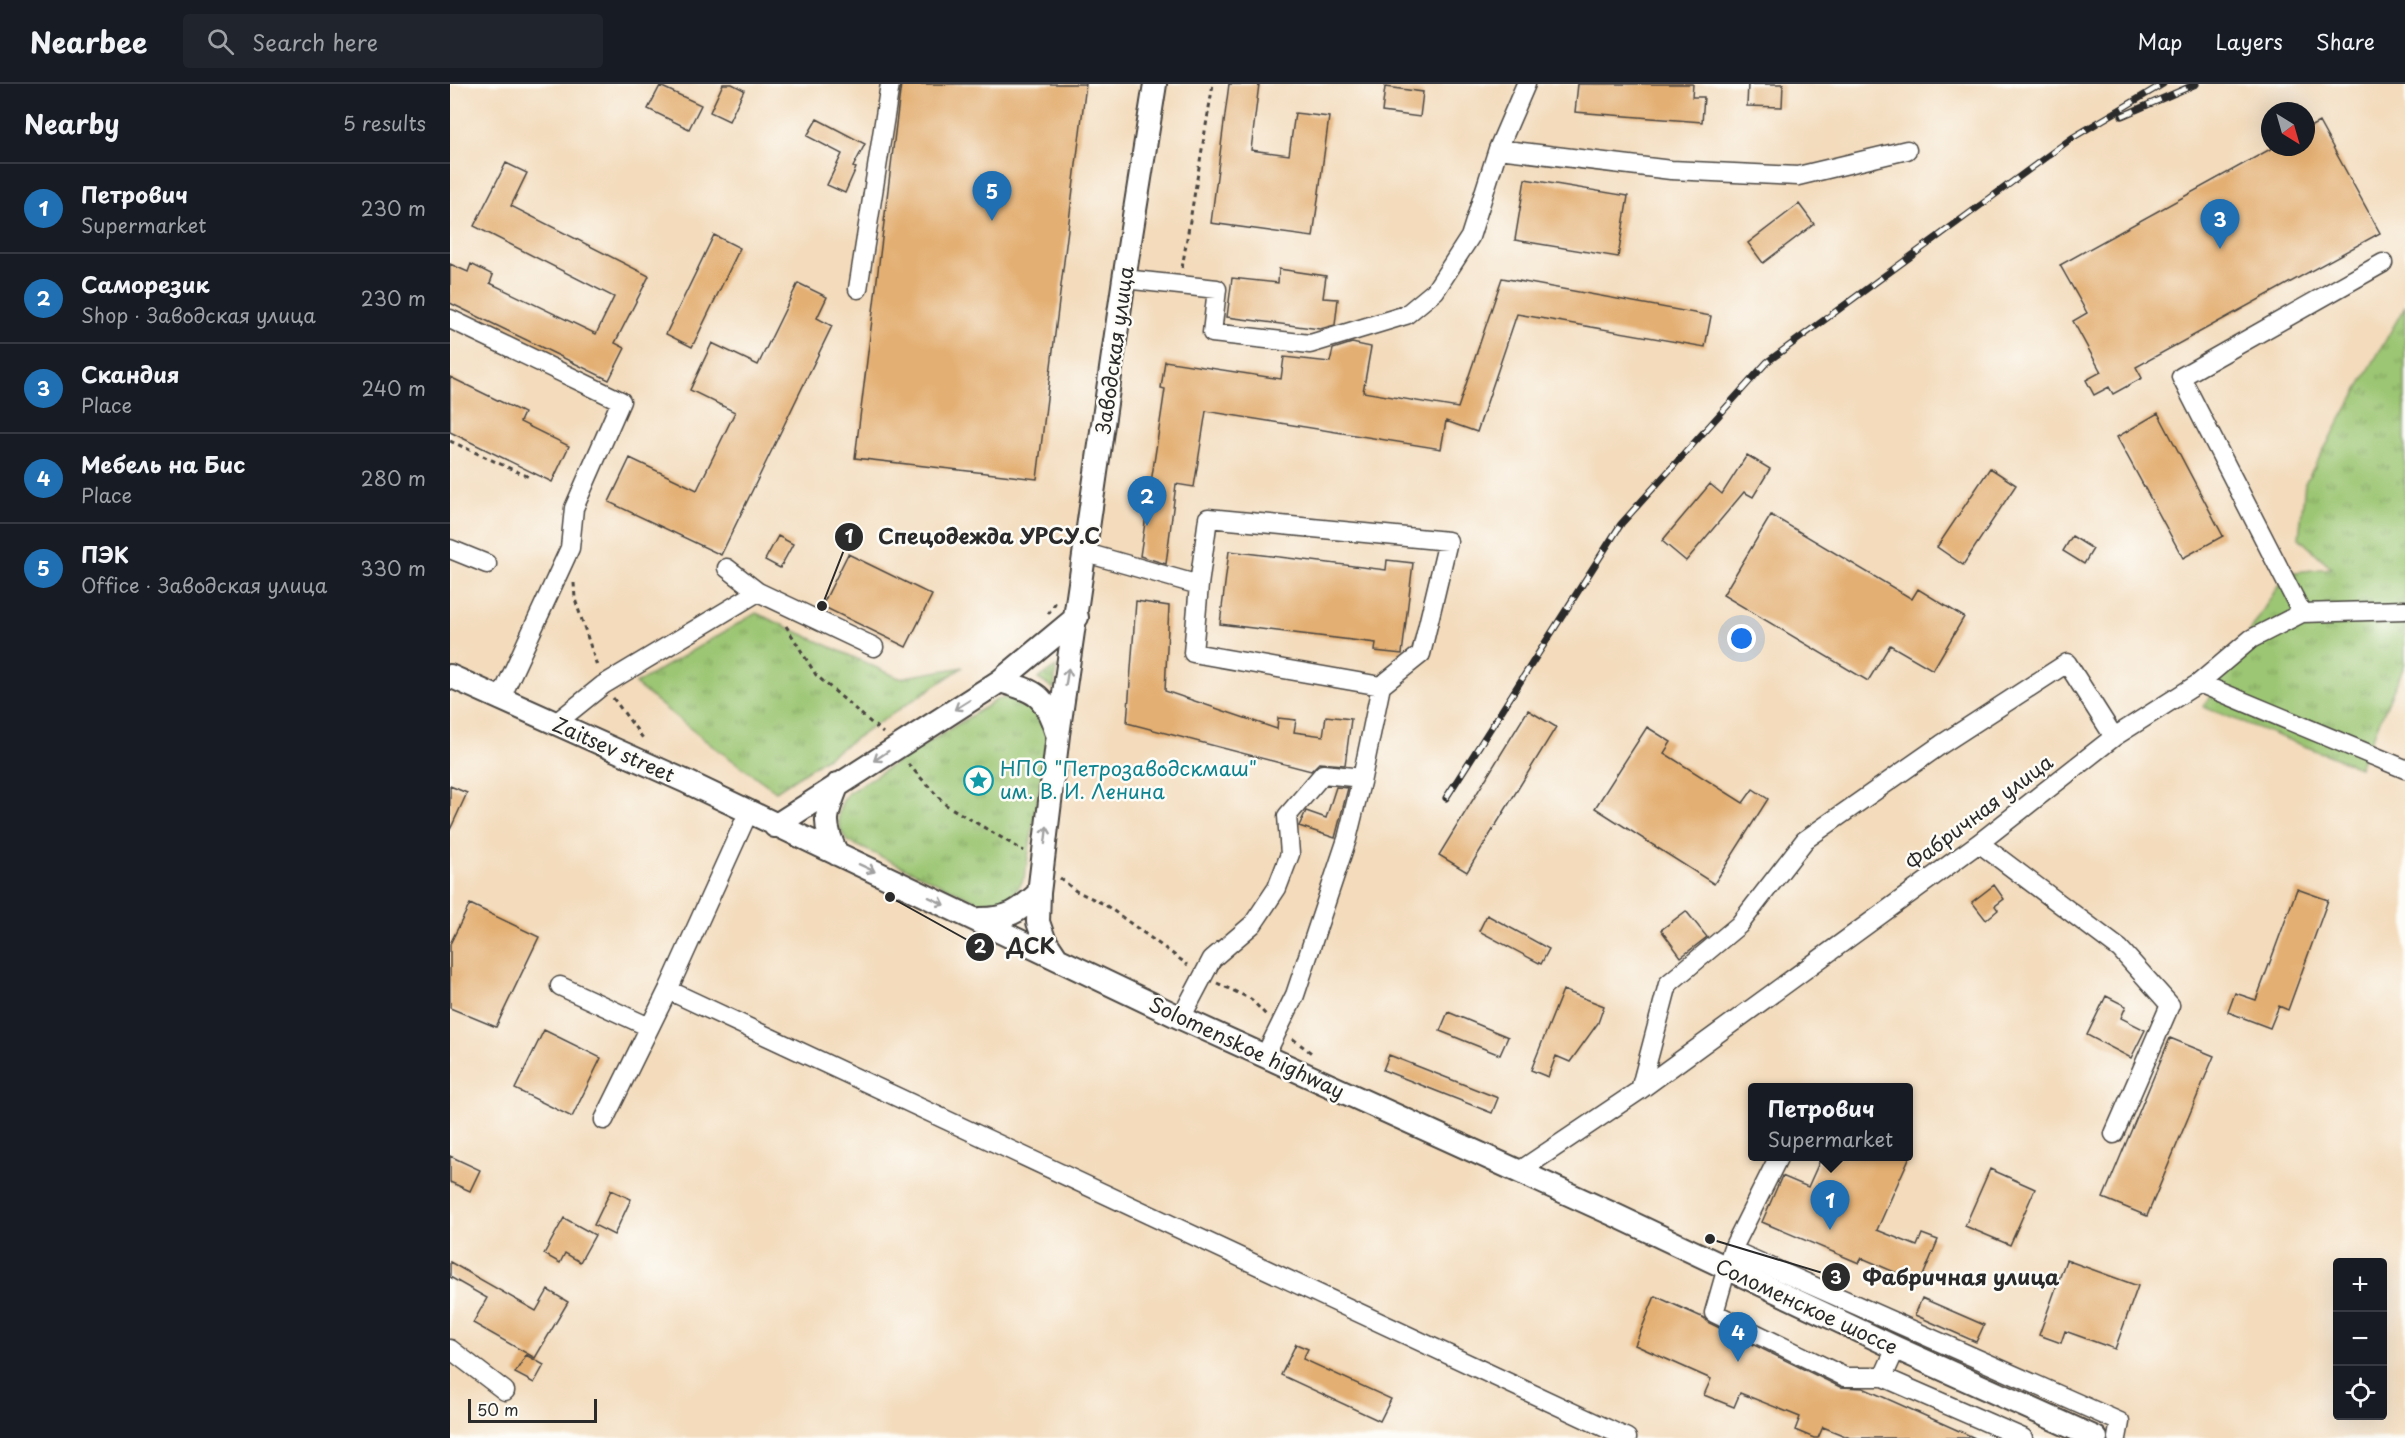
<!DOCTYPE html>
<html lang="en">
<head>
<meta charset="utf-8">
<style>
  :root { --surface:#171b24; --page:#20242c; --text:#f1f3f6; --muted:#9ea1a6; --line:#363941; --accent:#1f6fb2 }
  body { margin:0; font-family:"Playpen Sans",sans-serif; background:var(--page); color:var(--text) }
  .controls { position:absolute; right:18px; bottom:18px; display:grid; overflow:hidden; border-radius:6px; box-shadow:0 6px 24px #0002 }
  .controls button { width:54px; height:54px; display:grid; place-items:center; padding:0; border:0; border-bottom:2px solid var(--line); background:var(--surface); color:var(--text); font:30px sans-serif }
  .compass { position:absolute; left:1811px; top:18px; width:54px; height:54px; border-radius:50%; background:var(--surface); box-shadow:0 6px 24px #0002; rotate:143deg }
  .scale { position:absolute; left:18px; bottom:15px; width:129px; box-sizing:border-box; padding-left:6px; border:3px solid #2b2b2b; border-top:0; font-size:16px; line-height:21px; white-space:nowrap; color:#2b2b2b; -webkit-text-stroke:4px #fdfcf7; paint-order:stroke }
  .you { position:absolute; left:1292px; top:555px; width:21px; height:21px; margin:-15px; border:4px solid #fff; border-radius:50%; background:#1a73e8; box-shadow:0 0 0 9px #1a73e833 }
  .badge { display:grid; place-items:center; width:39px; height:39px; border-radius:50%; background:var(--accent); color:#fff; font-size:20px; font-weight:700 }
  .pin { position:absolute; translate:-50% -50px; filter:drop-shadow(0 2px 3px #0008) }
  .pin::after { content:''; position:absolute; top:32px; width:21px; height:18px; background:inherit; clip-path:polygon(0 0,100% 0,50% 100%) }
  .popup { position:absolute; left:1298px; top:999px; width:165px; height:78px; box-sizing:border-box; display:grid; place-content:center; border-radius:6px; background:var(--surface); filter:drop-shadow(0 2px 4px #0005); font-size:20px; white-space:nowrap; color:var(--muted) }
  .popup b { font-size:22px; color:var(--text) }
  .popup::after { content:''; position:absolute; left:50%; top:100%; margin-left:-12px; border:12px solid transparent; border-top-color:var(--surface) }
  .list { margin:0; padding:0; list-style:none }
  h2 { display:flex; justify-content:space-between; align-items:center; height:78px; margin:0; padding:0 24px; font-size:26px }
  h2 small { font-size:20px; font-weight:400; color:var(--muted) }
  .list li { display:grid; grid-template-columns:39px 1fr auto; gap:18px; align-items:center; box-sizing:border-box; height:90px; padding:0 24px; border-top:2px solid var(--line) }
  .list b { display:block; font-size:22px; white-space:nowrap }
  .list p { margin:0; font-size:20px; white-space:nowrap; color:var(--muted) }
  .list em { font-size:20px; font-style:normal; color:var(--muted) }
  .icon { flex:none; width:33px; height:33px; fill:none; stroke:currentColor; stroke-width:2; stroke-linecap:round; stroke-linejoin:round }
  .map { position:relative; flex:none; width:1955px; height:1354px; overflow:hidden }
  header { display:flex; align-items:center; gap:36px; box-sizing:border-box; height:84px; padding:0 30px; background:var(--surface); border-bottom:2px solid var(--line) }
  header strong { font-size:28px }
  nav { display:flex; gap:33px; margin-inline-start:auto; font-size:21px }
  .search { width:420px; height:54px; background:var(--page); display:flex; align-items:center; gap:15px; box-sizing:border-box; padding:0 21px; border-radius:6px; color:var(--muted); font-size:22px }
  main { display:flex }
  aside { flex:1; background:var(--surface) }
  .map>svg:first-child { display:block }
</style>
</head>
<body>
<header>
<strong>Nearbee</strong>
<div class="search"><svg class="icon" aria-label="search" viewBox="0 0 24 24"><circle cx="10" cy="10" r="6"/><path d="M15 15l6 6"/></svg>Search here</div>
<nav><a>Map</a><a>Layers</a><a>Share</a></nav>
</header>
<main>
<aside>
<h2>Nearby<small>5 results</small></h2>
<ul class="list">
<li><span class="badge">1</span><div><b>Петрович</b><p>Supermarket</p></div><em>230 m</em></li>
<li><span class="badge">2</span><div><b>Саморезик</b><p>Shop · Заводская улица</p></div><em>230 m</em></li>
<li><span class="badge">3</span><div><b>Скандия</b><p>Place</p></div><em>240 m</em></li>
<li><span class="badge">4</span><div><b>Мебель на Бис</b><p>Place</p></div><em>280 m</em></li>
<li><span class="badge">5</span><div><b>ПЭК</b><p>Office · Заводская улица</p></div><em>330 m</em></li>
</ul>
</aside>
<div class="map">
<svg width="1955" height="1354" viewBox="0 0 1955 1354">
  <defs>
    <pattern id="grass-tufts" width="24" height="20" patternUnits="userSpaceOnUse" patternTransform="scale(1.5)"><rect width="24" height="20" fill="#9cc673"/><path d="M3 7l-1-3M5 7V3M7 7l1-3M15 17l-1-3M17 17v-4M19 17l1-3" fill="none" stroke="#7fa15f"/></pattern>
  </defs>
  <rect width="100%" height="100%" fill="#fdfcf7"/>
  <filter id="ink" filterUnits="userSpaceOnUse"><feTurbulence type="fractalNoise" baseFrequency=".0167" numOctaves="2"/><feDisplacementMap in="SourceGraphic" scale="12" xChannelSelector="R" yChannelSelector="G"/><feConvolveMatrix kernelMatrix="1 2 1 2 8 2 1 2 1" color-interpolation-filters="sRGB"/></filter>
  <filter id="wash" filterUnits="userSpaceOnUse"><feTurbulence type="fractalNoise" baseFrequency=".008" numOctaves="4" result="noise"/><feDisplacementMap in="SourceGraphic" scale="24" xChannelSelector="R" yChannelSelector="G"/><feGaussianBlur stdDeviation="1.35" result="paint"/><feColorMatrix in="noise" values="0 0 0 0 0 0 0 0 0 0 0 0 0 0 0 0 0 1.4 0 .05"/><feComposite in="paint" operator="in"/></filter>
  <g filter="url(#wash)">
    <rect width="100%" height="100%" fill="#f3dbbc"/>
    <path fill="url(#grass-tufts)" stroke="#64784f" stroke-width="1.5" d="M1955,222V580L1909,683L1753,623L1836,489L1882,484L1849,454L1855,399Z
      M306,529L449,594L513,583L326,707L261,661L185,600Z
      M606,583L604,605L588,595Z
      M563,613C583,620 590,632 598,651L575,791C566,814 556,816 533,820L397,757C385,740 386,725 398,709L548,615Z"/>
    <g id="blocks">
      <path fill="#e3af72" d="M273,0H282L294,6L279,37L260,28Z
        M451,0H636L587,395L405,374Z
        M779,0H809L801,66L839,71L845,29L879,33L863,153L761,139Z
        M1128,0H1243L1242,13H1254L1252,38L1125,28Z
        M1298,0H1333L1332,23L1297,22Z
        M210,2L251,21L239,45L198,25Z
        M935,3L973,8L970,33L932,28Z
        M367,35L415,60L403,83L406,84L395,109L377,101L392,70L357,52Z
        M1869,38L1930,149L1686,283L1692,294L1663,310L1659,303L1644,311L1636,296L1651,288L1623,237L1637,229L1610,181L1824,63H1856V45Z
        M56,79L77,89L61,122L199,192L165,259L175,264L159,296L0,219V180L18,188L21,180L43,191L40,199L146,250L164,213L24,142Z
        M1075,95L1178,112L1168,173L1065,156Z
        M1349,120L1364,140L1313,179L1298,159Z
        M264,151L290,164L242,263L216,250Z
        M829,185L876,192L873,214L888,215L885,241L870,245L777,233L782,194L828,199Z
        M1052,194L1261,232L1255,263L1067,230L1027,348L996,337L991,365L756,327L744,403L726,400L716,480L690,472L715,305L711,304L715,277L831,295L834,273L880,278L883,265L902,259L921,263L913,308L1008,324Z
        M348,199L377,213L367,234L382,242L271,471L159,418L180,374L247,406L285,328L240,306L262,259L308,281Z
        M0,293L74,329L70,338L119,362L102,398L0,348Z
        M1708,329L1773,452L1733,474L1667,353Z
        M1297,371L1320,385L1303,413L1294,408L1236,477L1212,457L1260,400L1272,410Z
        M1540,384L1566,401L1513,481L1487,463Z
        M1321,431L1462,515L1468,505L1514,533L1483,586L1440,561L1418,597L1273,511Z
        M328,452L343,460L330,484L315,476Z
        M1622,452L1643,465L1634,480L1613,467Z
        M779,467L936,486L937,476L963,479L952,570L925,567L926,559L770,540Z
        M398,470L482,511L456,563L372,522Z
        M686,517L719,522L715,607L827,645L828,634L846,636L844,648L873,652L876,632L901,635L895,681L869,679L861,687L677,639Z
        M1078,626L1106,643L1017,788L989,771Z
        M1197,643L1221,658L1214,669L1293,719L1303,705L1318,715L1264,800L1145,724Z
        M0,702L17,709L0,746Z
        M886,703L898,704L885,754L849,742L856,727L876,734Z
        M1544,801L1554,815L1545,822L1548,826L1536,836L1522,818Z
        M1847,805L1878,816L1838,926L1829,922L1820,944L1778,928L1785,909L1806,916Z
        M20,820L89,853L46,943L0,924V860Z
        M1236,827L1257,853L1231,873L1211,846Z
        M1037,831L1099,865L1091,880L1029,847Z
        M1113,906L1154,922L1148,939L1120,978L1106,972L1098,993L1081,986Z
        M1656,912L1676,922L1671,934L1695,946L1681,974L1637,951Z
        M998,928L1058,953L1050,971L990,947Z
        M94,946L151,974L122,1033L65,1005Z
        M1720,954L1764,972L1697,1132L1653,1114Z
        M939,971L1048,1014L1042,1029L933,986Z
        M0,1072L30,1086L20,1107L0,1098Z
        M1372,1072H1460L1427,1146L1467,1162L1472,1150L1488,1156L1470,1199L1412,1174L1409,1179L1312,1138L1332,1092L1358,1103Z
        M1540,1085L1585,1105L1560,1161L1515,1142Z
        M161,1106L181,1115L164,1151L144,1141Z
        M114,1134L145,1151L130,1178L115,1169L110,1179L94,1170Z
        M1616,1176L1688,1202L1665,1265L1615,1247L1611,1259L1589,1251Z
        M0,1178L86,1227L98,1206L118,1218L85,1274L23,1239L37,1214L0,1193Z
        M1205,1212L1254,1234L1259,1239L1390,1303L1413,1304L1525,1354H1400L1373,1343L1368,1354H1364L1345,1346L1350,1333L1290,1309L1284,1323L1254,1311L1261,1295L1185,1261Z
        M1472,1214L1534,1241L1526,1258L1465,1231Z
        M846,1260L858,1265L853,1275L941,1315L930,1337L831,1291Z
        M76,1271L94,1281L84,1299L65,1289Z"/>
    </g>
  </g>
  <g filter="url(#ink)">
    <use href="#blocks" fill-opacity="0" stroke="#494541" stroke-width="1.5"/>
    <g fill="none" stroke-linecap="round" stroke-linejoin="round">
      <defs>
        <path id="minor" d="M1048,65L1221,86L1348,92L1457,66
          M674,195L767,205L762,249L860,260L956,231L985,207L1020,153L1048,65L1076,0
          M408,205L440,0
          M0,235L171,317L124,424L120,464L50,616
          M0,465L37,480
          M636,469L749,501L758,434L998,457L971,570L931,602L743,569L749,501
          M277,484L308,508L424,563
          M1852,529L1731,293L1933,179
          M1749,599L1955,685
          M106,639L153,601L308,508
          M1529,759L1670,865L1720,921L1664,1050
          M110,902L199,943
          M218,906L1177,1354
          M731,934L762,875L803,840L827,804L840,770L837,732L873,690L912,694L931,602
          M815,972L845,911L897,755L912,694
          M1190,1006L1218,900L1289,841L1355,756L1492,660L1617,579L1664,653
          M154,1036L218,906L299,727
          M1328,1074L1282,1166L1264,1229L1395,1293H1433
          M1068,1088L1190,1006L1529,759L1664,653L1749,599L1801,555L1852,529L1955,526
          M1282,1166L1670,1338L1667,1354
          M1446,1264L1433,1293L1573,1354
          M0,1265L55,1307"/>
        <path id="major" d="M0,592L237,698L731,934L1167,1132L1446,1264L1646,1354
          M550,597C587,608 594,610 606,647
          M325,742L550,597L627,533
          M387,770C372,739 375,732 388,700
          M530,835C558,835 568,828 589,809
          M606,873L594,855L588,838L589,809L608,651L674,195L705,0"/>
      </defs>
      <use href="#minor" stroke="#494541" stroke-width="21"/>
      <use href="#major" stroke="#494541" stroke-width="26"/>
      <path stroke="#494541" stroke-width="3" stroke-dasharray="4.5 4.5" stroke-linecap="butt" d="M732,184L763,0
        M0,357L79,393
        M124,499L125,515L148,585
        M598,530L606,518
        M336,542L366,591L433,649
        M163,614L195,657
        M458,680L496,721L574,767
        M610,794L626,807L654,820L738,881
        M767,899L801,915L816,931
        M843,955L864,971"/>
      <use href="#minor" stroke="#fff" stroke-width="18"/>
      <use href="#major" stroke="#fff" stroke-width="22"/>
      <defs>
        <path id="rail" d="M1672,32L1746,0
          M996,714L1171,440L1317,278L1622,54L1713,0"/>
      </defs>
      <use href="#rail" stroke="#2b2b2b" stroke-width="7"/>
      <use href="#rail" stroke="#fdfcf7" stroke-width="4.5" stroke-dasharray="14" stroke-linecap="butt"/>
    </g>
    <defs><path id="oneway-shaft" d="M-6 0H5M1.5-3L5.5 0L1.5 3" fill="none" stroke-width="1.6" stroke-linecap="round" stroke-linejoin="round" transform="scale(1.5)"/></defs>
    <g stroke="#a0a0a0">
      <use href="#oneway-shaft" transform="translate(617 593) rotate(-81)"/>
      <use href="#oneway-shaft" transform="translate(512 621) rotate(148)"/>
      <use href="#oneway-shaft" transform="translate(431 672) rotate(146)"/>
      <use href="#oneway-shaft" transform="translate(596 751) rotate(-83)"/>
      <use href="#oneway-shaft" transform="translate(417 784) rotate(25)"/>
      <use href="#oneway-shaft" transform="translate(487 817) rotate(25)"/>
    </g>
  </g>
  <defs>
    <symbol id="sight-ring" viewBox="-11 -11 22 22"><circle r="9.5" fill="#fdfcf7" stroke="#0f9aa8" stroke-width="1.5"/><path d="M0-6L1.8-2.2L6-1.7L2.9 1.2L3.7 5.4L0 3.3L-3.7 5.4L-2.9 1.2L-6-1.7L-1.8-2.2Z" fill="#0f9aa8"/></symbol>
  </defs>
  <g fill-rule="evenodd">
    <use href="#sight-ring" x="512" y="680" width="33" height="33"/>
  </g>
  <g text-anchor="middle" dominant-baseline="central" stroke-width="5" stroke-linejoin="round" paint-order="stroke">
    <g font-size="20" fill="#2b2b2b" stroke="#fdfcf7">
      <text transform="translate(664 266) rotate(-82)">Заводская улица</text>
      <text transform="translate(164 665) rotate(24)">Zaitsev street</text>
      <text transform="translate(1529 728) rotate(-37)">Фабричная улица</text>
      <text transform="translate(797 963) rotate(25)">Solomenskoe highway</text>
      <text transform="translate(1357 1222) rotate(25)">Соломенское шоссе</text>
    </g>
    <g font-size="20" fill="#0d838f" stroke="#fdfcf7" text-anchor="start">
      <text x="550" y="684">НПО "Петрозаводскмаш"<tspan x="550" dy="23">им. В. И. Ленина</tspan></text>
    </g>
  </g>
  <path fill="none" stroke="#2b2b2b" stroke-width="2" d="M372 522L399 453M440 813L530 863M1260 1155L1386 1193"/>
  <g fill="#2b2b2b" stroke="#fdfcf7" stroke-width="2">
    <circle cx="372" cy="522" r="6"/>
    <circle cx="440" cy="813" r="6"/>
    <circle cx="1260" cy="1155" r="6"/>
    <circle cx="399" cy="453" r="15"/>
    <circle cx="530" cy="863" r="15"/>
    <circle cx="1386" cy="1193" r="15"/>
  </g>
  <g font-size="18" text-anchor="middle" font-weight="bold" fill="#fff">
    <text x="399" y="459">1</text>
    <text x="530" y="869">2</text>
    <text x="1386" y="1200">3</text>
  </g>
  <g font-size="21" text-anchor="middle" font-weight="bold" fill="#2b2b2b" stroke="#fdfcf7" stroke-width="5" stroke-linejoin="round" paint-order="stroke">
    <text x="539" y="460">Спецодежда УРСУ.С</text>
    <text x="581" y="870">ДСК</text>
    <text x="1511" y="1201">Фабричная улица</text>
  </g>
</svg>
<div class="controls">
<button>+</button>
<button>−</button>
<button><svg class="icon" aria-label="locate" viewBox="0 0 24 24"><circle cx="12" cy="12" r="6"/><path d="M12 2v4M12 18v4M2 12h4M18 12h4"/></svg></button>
</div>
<svg class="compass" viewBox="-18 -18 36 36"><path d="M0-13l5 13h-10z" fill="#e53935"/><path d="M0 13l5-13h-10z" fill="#9ea1a6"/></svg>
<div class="scale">50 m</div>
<div class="you"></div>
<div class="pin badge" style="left:1380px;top:1146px">1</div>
<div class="popup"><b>Петрович</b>Supermarket</div>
<div class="pin badge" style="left:697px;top:442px">2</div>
<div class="pin badge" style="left:1770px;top:165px">3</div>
<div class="pin badge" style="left:1288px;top:1278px">4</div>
<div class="pin badge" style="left:542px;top:137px">5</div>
</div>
</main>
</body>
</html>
